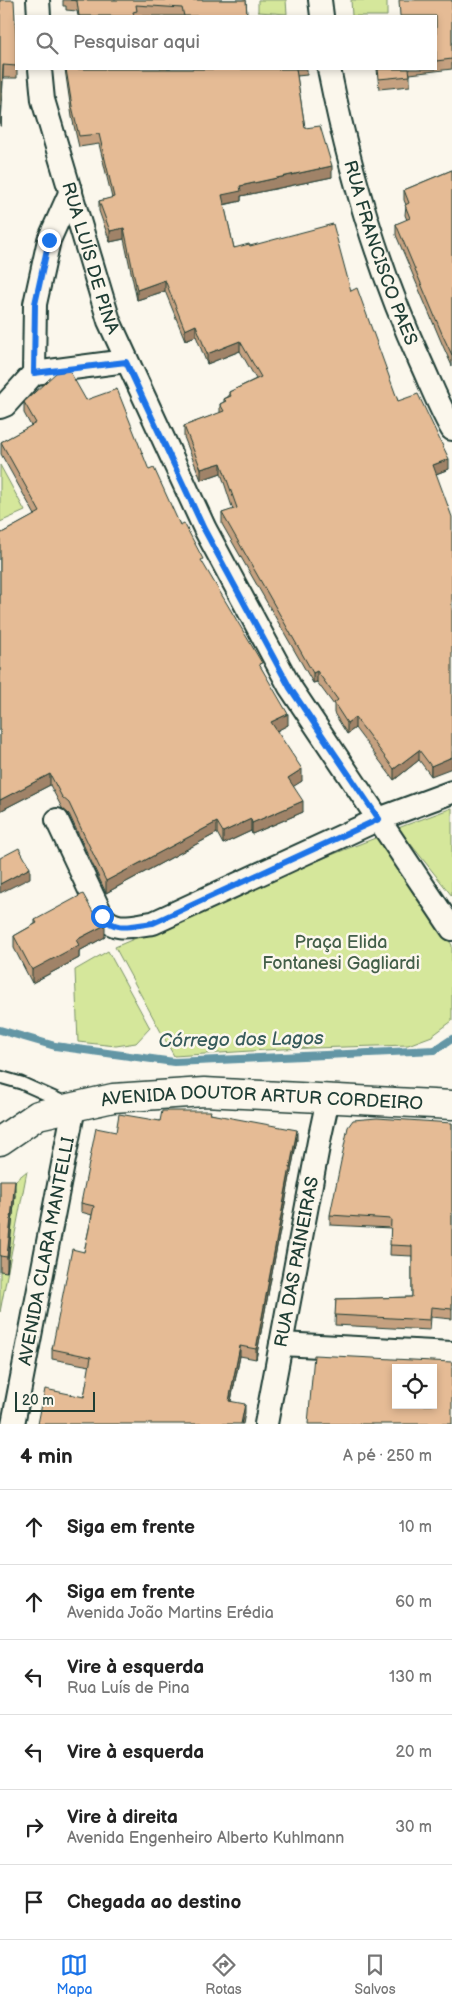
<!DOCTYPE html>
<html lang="pt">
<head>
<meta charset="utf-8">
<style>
  :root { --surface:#fff; --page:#f6f6f6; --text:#222; --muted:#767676; --line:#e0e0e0; --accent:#1a73e8 }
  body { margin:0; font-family:"Balsamiq Sans",sans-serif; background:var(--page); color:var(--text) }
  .controls { position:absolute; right:15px; bottom:15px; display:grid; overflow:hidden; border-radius:0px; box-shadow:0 2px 8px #0003 }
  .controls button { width:45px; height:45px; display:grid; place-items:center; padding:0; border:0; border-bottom:1px solid var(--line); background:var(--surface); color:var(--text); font:25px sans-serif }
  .scale { position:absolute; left:15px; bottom:12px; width:80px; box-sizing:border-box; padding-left:5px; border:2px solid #1f3d34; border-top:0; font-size:14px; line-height:18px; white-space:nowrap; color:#1f3d34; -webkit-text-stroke:4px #fbf7ec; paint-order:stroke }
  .stop { position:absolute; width:15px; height:15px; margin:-11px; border:4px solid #1a73e8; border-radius:50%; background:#fff }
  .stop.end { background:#1a73e8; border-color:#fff; box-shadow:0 1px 5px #0008 }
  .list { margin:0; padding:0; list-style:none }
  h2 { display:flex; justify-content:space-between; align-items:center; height:65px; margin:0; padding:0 20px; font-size:21px }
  h2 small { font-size:16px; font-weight:400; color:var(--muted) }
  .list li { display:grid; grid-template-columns:32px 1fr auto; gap:15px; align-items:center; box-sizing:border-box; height:75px; padding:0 20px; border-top:1px solid var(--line) }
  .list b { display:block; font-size:19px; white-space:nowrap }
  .list p { margin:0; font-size:16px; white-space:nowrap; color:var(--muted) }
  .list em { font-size:16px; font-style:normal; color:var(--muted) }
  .icon { flex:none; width:28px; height:28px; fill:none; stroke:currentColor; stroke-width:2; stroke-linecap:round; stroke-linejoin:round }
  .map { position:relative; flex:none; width:452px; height:1424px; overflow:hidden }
  .search { position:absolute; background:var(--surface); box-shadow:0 2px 8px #0003; left:15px; right:15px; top:15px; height:55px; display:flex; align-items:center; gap:12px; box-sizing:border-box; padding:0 18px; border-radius:0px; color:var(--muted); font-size:19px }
  .sheet { height:515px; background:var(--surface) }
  nav { display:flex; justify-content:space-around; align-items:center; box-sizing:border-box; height:70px; border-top:1px solid var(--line); background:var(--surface); font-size:14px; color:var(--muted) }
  nav a { display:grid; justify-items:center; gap:2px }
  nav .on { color:var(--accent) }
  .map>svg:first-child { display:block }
</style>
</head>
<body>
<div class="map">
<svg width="452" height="1424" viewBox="0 0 452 1424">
  <rect width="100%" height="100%" fill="#fbf7ec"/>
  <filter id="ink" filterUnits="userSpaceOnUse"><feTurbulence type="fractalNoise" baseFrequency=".02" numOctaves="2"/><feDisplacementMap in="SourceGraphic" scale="10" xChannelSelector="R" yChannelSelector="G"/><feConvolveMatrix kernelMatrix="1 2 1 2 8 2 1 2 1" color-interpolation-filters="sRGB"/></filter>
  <g filter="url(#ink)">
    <path fill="#d5e79b" stroke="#7a9268" d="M258,0H286L287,14L258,12Z
      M351,0H387V16H352Z
      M0,465L25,511L0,522Z
      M452,808V896L398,828Z
      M378,837L452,945V1021L432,1036L408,1045L281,1049L174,1056L115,947C203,910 289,870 378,837Z
      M108,951L150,1028L136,1043L116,1046L78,1042L75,970Z
      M27,1171L0,1312V1193Z"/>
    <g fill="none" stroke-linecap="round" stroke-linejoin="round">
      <path stroke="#6396a5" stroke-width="8" d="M0,1030L55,1046L174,1062L435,1050L452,1039"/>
      <defs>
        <path id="service" d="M0,1077L21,1083L66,1103"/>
        <g id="minor">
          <path d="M38,0L39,16"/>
          <path d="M320,0L322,16"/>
          <path id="s1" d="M40,69L43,100L109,321L205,529L290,687L452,929"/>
          <path id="s2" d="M329,69C349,170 378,269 421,363C431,385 440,408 452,429"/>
          <path d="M34,373L126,361"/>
          <path d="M0,407L5,405L34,373L35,304L49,240L71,191"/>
          <path d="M57,820L102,916C116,933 133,925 153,923L379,819L452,792"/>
          <path d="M281,1344L452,1353"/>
          <path id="s3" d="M13,1424L74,1107"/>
          <path id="s4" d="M266,1424L320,1136L328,1099"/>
        </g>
        <g id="tertiary">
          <path id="s5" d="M0,1141L38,1115L113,1098L204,1092L452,1105"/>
        </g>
      </defs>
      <use href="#service" stroke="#1f3d34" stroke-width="15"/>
      <use href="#minor" stroke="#1f3d34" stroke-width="26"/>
      <use href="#tertiary" stroke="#1f3d34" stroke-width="31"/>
      <use href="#service" stroke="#fbf7ec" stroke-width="11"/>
      <use href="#minor" stroke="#fbf7ec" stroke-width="22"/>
      <use href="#tertiary" stroke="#fbf7ec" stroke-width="28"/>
    </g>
    <path fill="#c5a180" stroke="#1f3d34" d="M0,0L16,40V69H17V78H3L1,126H0Z
      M63,0H246L247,16H78L77,11L66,10V6H63Z
      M452,0V69L410,74V86L379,89L377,69H436V16Z
      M65,69H307V75L297,76L305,128L332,177L241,196V201L224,205L234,248L250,246L351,291L398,401L449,469L436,474L431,776L419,760L394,780L355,728L347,734L334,713V705L317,682L313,683L222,524V513L233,510L221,473L201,480L184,437V426L220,413V404L224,402V399L229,396V392L256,379L240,351L207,364L196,336L185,340L165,291L137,300L124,239L110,242L99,211V201L112,198L99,144L79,147L72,117Z
      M452,170V366L443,346L396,235V224L407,220L405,215L406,205L404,200V190Z
      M86,400L149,470L262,670L288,725L276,731L302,781L293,786L303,812L252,834L251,831L223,844L217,833L106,893L69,814L62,808L50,785L0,811V822V534L35,515L1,454V442L31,426L24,413V402Z
      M35,920L105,937L79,951V958L32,983L14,948V936L35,924Z
      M211,1114L297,1139L256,1359L240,1356L231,1401L245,1413L84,1397L90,1366L52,1359V1349L84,1252L92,1215L81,1212V1203L116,1132L160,1121Z
      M452,1123V1319L431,1317L430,1330L335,1325L336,1299L412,1297V1256L390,1255L391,1228L330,1225V1215Z
      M0,1180L15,1195L7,1272L0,1271Z"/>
    <path fill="#a08368" stroke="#1f3d34" d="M3,65V78L1,126V114Z
      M332,166V177L241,196V201L222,205V195L240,186Z
      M124,228V239L110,242V231Z
      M165,280V291L137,300V290Z
      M196,325V336L185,340V330Z
      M240,341V351L207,364V354Z
      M449,459V469L433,475V465Z
      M221,463V473L201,480V469Z
      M317,671V682L313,683V673Z
      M288,714V725L271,734V722Z
      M355,717V728L347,734V723Z
      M419,750V760L394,780V769Z
      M452,757V768L431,776V766Z
      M302,769V781L288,790V778Z
      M50,774V785L0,811V822V800Z
      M303,801V812L252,834V823Z
      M251,819V831L223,844V832Z
      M217,822V833L106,893V881Z
      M30,868V878L0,893V884Z
      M105,925V937L79,951V958L32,983V970L76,940Z
      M297,1130V1139L256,1359V1349Z
      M15,1180V1195L7,1272V1257Z
      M240,1346V1356L229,1410V1401Z
      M245,1404V1413L243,1424H241Z"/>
    <path fill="#e5bb95" stroke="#1f3d34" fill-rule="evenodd" d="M0,0H14L16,40V66L3,65L1,114H0Z
      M70,0H246L247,16H184L182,8L136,5L137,11L133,12L134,16H79L77,1Z
      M399,0H452V59L436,61V16H400Z
      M66,69H296L305,128L320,126L332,166L240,186L241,191L222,195L234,248L249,244L250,246L333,224L351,291L357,288L398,401L418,394L449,459L433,465L452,517V757L431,766L419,750L394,769L355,717L347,723L334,703L338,700L317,671L313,673L222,513L237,508L221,463L201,469L184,426L224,411L220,404L226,401L224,399L231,396L229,392L261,377L240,341L207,354L196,325L185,330L165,280L137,290L124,228L110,231L99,201L114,197L99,134L79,136L72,106Z
      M378,69H409L410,76L379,79Z
      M452,170V355L443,336L396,224L410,218L405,205L409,203L404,190Z
      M69,370L86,400L117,389L149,470L154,468L180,525L184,523L203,559L201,560L262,663L259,664L288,714L271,722L302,769L288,778L303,801L252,823L251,819L223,832L217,822L106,881L69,803L62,797L50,774L0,800V534L40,512L1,442L36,423L24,402L57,372Z
      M19,848L30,868L0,884V858Z
      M83,894L93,912L105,925L76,940L79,945L32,970L14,936L37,923L35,920Z
      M162,1111H211L210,1114L297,1130L256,1349L240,1346L229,1401L245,1404L241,1424H38L45,1389L84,1397L91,1357L52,1349L72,1249L84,1252L94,1206L81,1203L96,1128L116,1132L119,1114L160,1121Z
      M377,1118L452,1123V1309L431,1307L430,1320L335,1315L336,1299L412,1297V1246L390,1245L391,1219L330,1215L348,1127L353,1120Z
      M0,1180H15L7,1257L0,1256Z
      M314,1355L452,1362V1424H308ZM396,1368H433V1405H396Z"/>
  </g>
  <g fill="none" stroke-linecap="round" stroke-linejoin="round" filter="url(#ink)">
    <path stroke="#1a73e8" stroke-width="6" d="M49,240L35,304L34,373L126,362L204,529L290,688L379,819L153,923C133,925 116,933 102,916"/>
  </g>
  <g text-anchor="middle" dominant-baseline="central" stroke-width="5" stroke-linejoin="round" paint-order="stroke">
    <g font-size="18" fill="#1f3d34" stroke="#fbf7ec">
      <text stroke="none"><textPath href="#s2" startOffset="191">RUA FRANCISCO PAES</textPath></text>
      <text stroke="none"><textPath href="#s1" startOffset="196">RUA LUÍS DE PINA</textPath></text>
      <text stroke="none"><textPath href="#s5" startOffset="272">AVENIDA DOUTOR ARTUR CORDEIRO</textPath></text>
      <text stroke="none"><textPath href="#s3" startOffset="176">AVENIDA CLARA MANTELLI</textPath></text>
      <text stroke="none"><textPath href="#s4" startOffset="165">RUA DAS PAINEIRAS</textPath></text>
    </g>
    <g font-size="18" fill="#435f49" stroke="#fbf7ec">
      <text x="341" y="942">Praça Elida<tspan x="341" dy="21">Fontanesi Gagliardi</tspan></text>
    </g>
    <g font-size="19" font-style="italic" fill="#365b5a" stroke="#fbf7ec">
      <text transform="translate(241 1040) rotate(-1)">Córrego dos Lagos</text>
    </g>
  </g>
</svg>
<div class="controls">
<button><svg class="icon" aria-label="locate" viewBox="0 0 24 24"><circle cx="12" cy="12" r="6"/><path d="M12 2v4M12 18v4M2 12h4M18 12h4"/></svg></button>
</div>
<div class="scale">20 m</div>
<div class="stop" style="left:102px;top:916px"></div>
<div class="stop end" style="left:49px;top:240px"></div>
<div class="search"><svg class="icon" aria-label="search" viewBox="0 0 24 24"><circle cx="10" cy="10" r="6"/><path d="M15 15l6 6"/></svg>Pesquisar aqui</div>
</div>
<section class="sheet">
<h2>4 min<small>A pé · 250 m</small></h2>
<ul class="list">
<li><svg class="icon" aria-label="ahead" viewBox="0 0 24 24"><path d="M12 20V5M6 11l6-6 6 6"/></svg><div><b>Siga em frente</b></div><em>10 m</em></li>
<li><svg class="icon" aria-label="ahead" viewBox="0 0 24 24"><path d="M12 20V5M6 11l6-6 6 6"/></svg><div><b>Siga em frente</b><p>Avenida João Martins Erédia</p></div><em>60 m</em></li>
<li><svg class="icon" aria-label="left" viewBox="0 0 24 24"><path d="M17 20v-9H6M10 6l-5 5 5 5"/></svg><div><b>Vire à esquerda</b><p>Rua Luís de Pina</p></div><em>130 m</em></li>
<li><svg class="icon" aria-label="left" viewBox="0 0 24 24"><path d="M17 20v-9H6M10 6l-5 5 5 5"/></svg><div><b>Vire à esquerda</b></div><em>20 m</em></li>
<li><svg class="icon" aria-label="right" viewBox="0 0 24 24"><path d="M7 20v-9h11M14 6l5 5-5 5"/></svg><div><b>Vire à direita</b><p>Avenida Engenheiro Alberto Kuhlmann</p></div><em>30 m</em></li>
<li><svg class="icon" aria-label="arrive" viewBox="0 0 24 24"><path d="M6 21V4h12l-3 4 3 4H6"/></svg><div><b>Chegada ao destino</b></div></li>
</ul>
</section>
<nav>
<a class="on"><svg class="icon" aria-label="map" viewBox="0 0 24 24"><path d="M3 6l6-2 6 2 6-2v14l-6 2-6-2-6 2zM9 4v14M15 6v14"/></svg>Mapa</a>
<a><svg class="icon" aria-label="directions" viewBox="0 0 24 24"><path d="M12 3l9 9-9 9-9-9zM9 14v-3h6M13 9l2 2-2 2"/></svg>Rotas</a>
<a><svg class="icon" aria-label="saved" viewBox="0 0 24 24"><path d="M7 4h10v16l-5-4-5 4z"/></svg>Salvos</a>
</nav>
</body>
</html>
